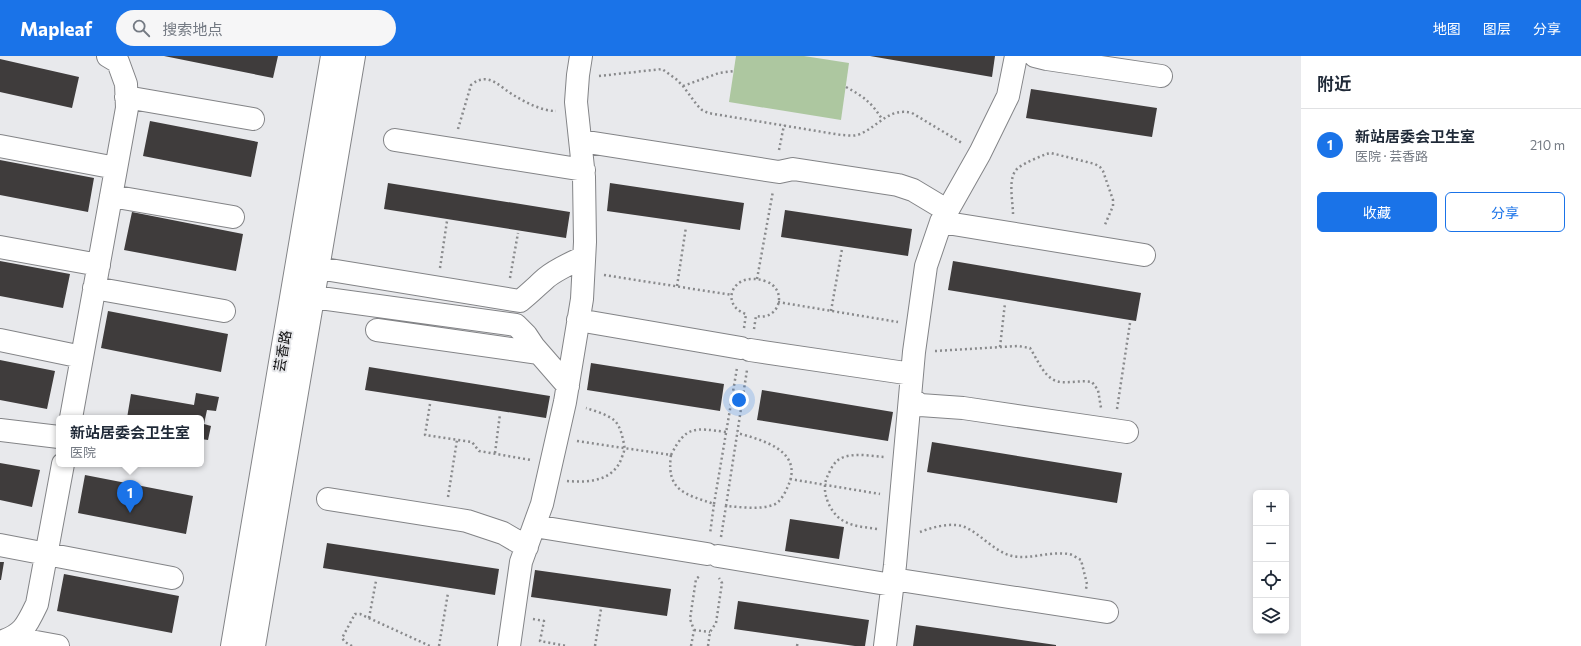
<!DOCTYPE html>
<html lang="zh">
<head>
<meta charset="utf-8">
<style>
  :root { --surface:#fff; --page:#f6f6f7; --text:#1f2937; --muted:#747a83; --line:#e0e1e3; --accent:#1a73e8 }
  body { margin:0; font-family:Commissioner,"Noto Sans SC",sans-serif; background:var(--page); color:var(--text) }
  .controls { position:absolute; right:12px; bottom:12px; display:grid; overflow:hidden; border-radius:6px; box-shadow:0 2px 6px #0003 }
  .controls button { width:36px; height:36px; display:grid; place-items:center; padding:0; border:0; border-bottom:1px solid var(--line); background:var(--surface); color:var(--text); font:20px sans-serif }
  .you { position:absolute; left:739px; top:344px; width:14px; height:14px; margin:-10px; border:3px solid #fff; border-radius:50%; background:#1a73e8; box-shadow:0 0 0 6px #1a73e833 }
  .badge { display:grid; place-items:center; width:26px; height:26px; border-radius:50%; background:var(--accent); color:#fff; font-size:13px; font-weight:700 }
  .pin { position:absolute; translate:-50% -33px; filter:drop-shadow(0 1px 2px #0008) }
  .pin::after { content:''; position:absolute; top:21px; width:14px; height:12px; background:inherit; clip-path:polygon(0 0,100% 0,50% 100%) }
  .popup { position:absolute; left:56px; top:359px; width:148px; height:52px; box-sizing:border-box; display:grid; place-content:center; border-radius:6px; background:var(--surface); filter:drop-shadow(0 1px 3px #0005); font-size:13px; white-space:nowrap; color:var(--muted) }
  .popup b { font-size:15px; color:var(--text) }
  .popup::after { content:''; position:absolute; left:50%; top:100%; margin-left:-8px; border:8px solid transparent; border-top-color:var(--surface) }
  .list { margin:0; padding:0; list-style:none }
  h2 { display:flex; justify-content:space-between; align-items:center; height:52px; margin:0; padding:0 16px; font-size:17px }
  h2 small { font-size:13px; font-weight:400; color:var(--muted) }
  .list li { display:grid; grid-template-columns:26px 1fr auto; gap:12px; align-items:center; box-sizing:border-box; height:72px; padding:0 16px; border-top:1px solid var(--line) }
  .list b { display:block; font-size:15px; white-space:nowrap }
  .list p { margin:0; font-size:13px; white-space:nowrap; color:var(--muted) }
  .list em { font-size:13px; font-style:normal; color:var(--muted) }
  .actions { display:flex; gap:8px; padding:12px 16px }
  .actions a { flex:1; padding:9px 0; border:1px solid var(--accent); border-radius:6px; text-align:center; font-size:14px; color:var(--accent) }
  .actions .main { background:var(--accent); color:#fff }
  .icon { flex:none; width:22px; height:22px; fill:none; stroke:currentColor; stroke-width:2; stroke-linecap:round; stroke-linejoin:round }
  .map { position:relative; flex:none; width:1301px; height:590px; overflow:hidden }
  header { display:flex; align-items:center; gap:24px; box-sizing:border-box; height:56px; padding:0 20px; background:var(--accent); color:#fff }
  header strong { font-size:19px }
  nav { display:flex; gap:22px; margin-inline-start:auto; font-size:14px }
  .search { width:280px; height:36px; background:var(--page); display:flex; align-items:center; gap:10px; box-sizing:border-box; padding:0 14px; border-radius:22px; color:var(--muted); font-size:15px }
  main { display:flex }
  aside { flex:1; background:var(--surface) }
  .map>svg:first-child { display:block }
</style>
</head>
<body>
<header>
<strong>Mapleaf</strong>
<div class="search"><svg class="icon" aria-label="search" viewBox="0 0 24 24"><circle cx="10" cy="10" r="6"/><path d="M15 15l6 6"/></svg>搜索地点</div>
<nav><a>地图</a><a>图层</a><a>分享</a></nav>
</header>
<main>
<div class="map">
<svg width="1301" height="590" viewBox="0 0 1301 590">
  <rect width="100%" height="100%" fill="#e8e9ec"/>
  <path fill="#adc7a0" d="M736,0H804L849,7L841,64L729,46Z"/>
  <path fill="#3f3c3c" d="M164,0H278L273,22Z
    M870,0H995L992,21Z
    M0,3L79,21L72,52L0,36Z
    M1031,33L1157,52L1152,81L1026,62Z
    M150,65L258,86L251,121L143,100Z
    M0,104L94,122L88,156L0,139Z
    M388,127L570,156L566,182L384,153Z
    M610,127L744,147L740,174L607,155Z
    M785,154L912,173L908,200L781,181Z
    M132,156L243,178L236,215L124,194Z
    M0,205L70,218L63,252L0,240Z
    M953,205L1141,237L1136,265L948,234Z
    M108,255L228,278L221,316L101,292Z
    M0,304L55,315L47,353L0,344Z
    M591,307L724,328L720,355L587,334Z
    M369,311L550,340L546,362L365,334Z
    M762,334L893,356L888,385L757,364Z
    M196,337L219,341L216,355L207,354L204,368L211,370L208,384L201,383V362H127L131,338L194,349Z
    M932,386L1122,417L1117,447L927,416Z
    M0,407L40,414L32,451L0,444Z
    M85,419L193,440L186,478L78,457Z
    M790,463L844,471L839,503L785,495Z
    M327,487L499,513L495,539L323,512Z
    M0,506H4L1,524H0Z
    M535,514L671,533L667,560L531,541Z
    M64,518L179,540L172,577L57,555Z
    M738,545L869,564L865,590H855L734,573Z
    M916,569L1056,589V590H913Z"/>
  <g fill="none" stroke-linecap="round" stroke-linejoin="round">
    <defs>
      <path id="minor" d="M1035,0L1047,3L1161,20
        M126,41L253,63
        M395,84L584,114
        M581,85L779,116L793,113L898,129L913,134L948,155
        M0,90L116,112
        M111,140L233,161
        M941,166L1144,199
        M0,191L99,209
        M318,212L520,245C529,238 537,230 546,222C557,213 571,207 584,201
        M94,232L224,255
        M313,241L516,269L526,279L534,291L568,330
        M578,264L741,292
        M377,274L539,297
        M0,284L82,301
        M750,294L912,318
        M910,341L920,349L963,352L1127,376
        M71,362L127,52L126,28L118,6L108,0
        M0,374L59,381
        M328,443L467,465L503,477L527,491
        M534,470L707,498
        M0,489L172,522
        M718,500L892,529
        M893,523L1107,556
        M14,582L58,590
        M0,586C23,579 27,569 37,548L63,408
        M232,590L332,0
        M254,590L354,0
        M509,590L521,506L542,448L565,346L582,243L585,186L584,121L576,46L578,19L581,0
        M885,590L895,509L914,296L926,210L941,166L980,97L1008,40L1016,0"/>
    </defs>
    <use href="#minor" stroke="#838487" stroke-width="24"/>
    <path stroke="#898a8c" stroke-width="2.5" stroke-dasharray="2 3" stroke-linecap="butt" d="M599,20L662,13L676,23L683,30L697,49L702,54L708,57L841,79C847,79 854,81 860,78C879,70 889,51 912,57L962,87
      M683,30L719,17L734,15
      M846,31C864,41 871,46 882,63
      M458,73L471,29C489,14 500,32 515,40C527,47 542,55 556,55
      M779,94L784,69
      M1013,158C1013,145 1007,121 1018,112C1026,106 1037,102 1046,98L1051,97L1095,108L1100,111L1103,115L1113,144V150L1104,171
      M440,212L447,165
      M604,219L732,239
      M510,222L518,177
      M757,223L773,135
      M677,230L686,171
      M778,246L898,266
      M831,255L842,193
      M744,272L746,258C719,249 732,214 765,225C788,232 781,265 756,260L754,273
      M1000,291L1005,247
      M935,295L1018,290L1030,292C1038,304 1045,325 1061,326C1071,327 1082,324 1092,326L1098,334L1101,352
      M430,348L425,379L472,386L479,395L531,404
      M1117,353L1130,267
      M577,385L671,399C686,369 695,372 726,376
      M495,397L500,358
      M671,399C666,435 685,438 714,448L710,478
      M790,423L880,438
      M567,425C589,427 614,425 622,401C625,394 625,391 623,384C622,378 619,368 614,364C606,358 595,355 586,352
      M448,441L457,384
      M714,448L737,312
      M726,450L747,314
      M877,473C865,471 853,471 842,464C832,458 824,442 825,430C825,424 828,419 831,413C834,407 838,403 844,401C856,397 871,400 884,401
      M920,476C930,472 944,468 956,469C975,470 991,495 1012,500C1030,504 1049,495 1068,498C1072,498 1077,502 1081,504L1087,528L1086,533
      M721,481L726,450C741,451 758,454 773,449C780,447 785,437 788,430C804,395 763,384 737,377
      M369,562L376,525
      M533,563L544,565L540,585L567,590
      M694,574L710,576
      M352,590L345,586L342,582L355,558H360L430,590
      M439,590L448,537
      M595,590L601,553
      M691,590L694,574L690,563L696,523L701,519
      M708,590L710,576L716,567L722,527L719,522
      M797,590L798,585"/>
    <use href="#minor" stroke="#fff" stroke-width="22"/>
  </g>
  <g text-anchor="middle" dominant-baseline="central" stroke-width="4" stroke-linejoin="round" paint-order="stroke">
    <g font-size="14" fill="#111112" stroke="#e8e9ec">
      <text transform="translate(282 295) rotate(-80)">芸香路</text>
    </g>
  </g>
</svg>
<div class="controls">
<button>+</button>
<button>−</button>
<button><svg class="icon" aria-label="locate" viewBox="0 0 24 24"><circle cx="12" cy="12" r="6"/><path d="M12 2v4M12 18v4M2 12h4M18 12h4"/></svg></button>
<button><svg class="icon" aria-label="layers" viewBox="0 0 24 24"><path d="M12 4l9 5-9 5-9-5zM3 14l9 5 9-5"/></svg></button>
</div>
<div class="you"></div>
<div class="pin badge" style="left:130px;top:457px">1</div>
<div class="popup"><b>新站居委会卫生室</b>医院</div>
</div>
<aside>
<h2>附近<small></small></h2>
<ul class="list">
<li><span class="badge">1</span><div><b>新站居委会卫生室</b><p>医院 · 芸香路</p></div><em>210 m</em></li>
</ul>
<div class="actions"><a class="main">收藏</a><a>分享</a></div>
</aside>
</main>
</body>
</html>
